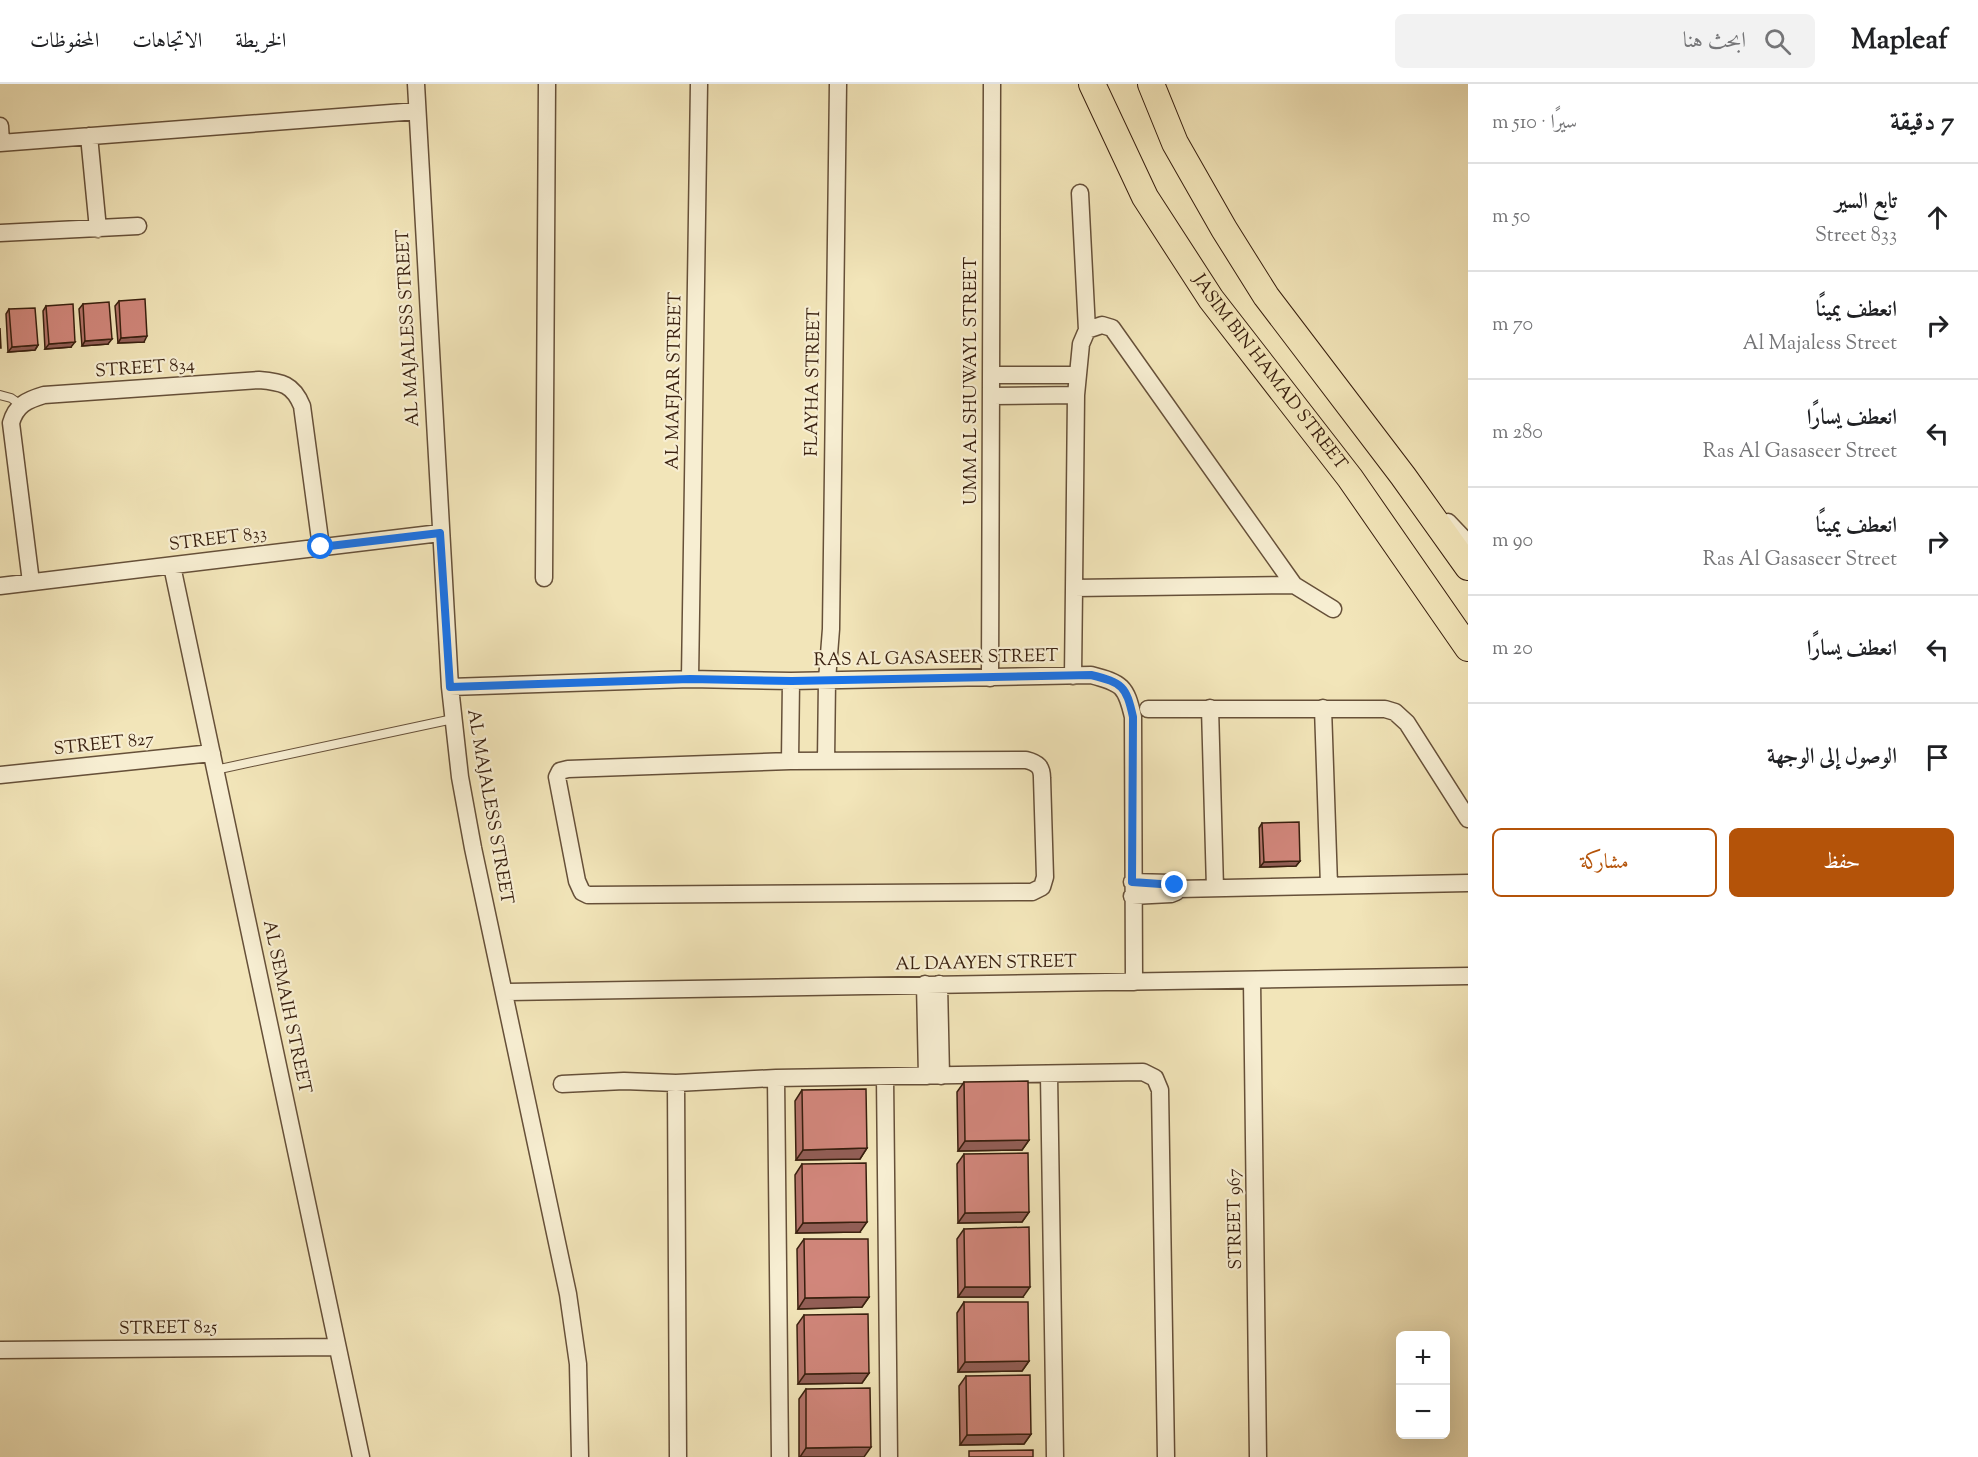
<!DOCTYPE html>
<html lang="ar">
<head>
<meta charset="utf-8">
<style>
  :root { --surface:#fff; --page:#f2f2f2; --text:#202124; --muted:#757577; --line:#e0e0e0; --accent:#b45309 }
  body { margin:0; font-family:"Sorts Mill Goudy",Amiri,serif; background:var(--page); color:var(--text); direction:rtl }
  .controls { position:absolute; right:18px; bottom:18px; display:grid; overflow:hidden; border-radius:9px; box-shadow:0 6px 24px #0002 }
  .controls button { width:54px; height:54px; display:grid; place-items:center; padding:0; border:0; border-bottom:2px solid var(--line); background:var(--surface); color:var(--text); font:30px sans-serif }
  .stop { position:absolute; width:18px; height:18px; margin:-14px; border:4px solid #1a73e8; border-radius:50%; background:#fff }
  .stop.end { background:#1a73e8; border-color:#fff; box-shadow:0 2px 6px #0008 }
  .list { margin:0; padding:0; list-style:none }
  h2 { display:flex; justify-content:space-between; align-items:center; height:78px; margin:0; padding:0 24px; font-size:26px }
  h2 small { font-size:20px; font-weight:400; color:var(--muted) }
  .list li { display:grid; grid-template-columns:39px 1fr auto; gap:18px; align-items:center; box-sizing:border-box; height:108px; padding:0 24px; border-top:2px solid var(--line) }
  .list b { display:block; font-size:22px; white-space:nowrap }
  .list p { margin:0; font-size:20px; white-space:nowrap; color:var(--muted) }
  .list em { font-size:20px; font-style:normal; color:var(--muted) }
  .actions { display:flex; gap:12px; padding:18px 24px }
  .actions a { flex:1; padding:14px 0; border:2px solid var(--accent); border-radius:9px; text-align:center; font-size:21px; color:var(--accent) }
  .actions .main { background:var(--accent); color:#fff }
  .icon { flex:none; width:33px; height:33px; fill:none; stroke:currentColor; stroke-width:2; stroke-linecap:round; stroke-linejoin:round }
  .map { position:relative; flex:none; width:1468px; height:1373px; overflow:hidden; direction:ltr }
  header { display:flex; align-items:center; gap:36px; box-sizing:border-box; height:84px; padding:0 30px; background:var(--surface); border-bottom:2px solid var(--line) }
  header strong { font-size:28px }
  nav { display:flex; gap:33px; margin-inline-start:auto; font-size:21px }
  .search { width:420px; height:54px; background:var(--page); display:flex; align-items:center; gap:15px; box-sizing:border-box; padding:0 21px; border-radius:9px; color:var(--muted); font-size:22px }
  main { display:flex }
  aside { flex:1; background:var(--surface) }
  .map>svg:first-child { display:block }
</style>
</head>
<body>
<header>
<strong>Mapleaf</strong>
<div class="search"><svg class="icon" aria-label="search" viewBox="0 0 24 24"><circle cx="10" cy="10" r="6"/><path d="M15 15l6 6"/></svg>ابحث هنا</div>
<nav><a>الخريطة</a><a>الاتجاهات</a><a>المحفوظات</a></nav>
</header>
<main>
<aside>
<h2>7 دقيقة<small>سيرًا · 510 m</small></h2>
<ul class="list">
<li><svg class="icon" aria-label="ahead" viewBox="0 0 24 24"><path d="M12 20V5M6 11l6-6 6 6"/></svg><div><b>تابع السير</b><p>Street 833</p></div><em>50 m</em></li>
<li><svg class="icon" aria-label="right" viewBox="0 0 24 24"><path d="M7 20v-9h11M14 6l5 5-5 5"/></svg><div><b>انعطف يمينًا</b><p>Al Majaless Street</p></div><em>70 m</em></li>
<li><svg class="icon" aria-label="left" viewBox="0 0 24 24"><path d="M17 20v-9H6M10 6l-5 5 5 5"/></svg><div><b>انعطف يسارًا</b><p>Ras Al Gasaseer Street</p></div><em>280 m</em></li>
<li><svg class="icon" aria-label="right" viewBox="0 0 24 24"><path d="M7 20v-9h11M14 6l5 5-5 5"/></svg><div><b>انعطف يمينًا</b><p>Ras Al Gasaseer Street</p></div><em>90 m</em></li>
<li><svg class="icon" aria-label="left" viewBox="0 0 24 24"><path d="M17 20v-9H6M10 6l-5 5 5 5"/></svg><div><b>انعطف يسارًا</b></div><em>20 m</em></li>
<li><svg class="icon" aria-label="arrive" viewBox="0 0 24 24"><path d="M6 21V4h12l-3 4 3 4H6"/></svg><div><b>الوصول إلى الوجهة</b></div></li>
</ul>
<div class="actions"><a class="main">حفظ</a><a>مشاركة</a></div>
</aside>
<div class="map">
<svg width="1468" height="1373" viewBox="0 0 1468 1373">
  <rect width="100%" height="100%" fill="#f2e5b9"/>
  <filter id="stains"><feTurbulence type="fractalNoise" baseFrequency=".00333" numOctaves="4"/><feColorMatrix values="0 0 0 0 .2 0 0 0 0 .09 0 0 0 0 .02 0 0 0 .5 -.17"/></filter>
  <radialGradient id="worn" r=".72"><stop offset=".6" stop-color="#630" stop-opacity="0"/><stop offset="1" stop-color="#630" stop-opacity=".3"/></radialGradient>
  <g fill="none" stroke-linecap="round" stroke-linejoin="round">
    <defs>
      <path id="service" d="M0,311L11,314L21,321
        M215,686L453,635"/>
      <path id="minor" d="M416,0L450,603L460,693L473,764L568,1210L578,1280L580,1373
        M0,42L1,59
        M89,52L98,145
        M0,59L417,27
        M1080,109L1087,246
        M0,149L138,142
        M992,291H1078
        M992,312L1076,311
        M1448,438L1468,459
        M172,482L361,1373
        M544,494L547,0
        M31,498L11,339C16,321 27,316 44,311L259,296C282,298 293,300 302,322L321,463
        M1294,501L1074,504L1076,311L1081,260L1087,246L1102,241L1112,244L1294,501L1333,525
        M0,502L440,449
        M1073,592L1074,504
        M990,594L992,0
        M690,595L699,0
        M450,603L690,595L791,597L1091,591C1122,599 1126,602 1133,633L1134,898
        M1210,624L1215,804
        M1323,624L1329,801
        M1148,625H1385L1395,628L1407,639L1468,735
        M1026,676C1038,679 1042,683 1042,694L1045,793L1042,803L1032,808L588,811L582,808L577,797L557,693L560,687L568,685L790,677Z
        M790,677L791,597
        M826,677L827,596L831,545L838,0
        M0,691L212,669
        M1132,798L1171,799L1175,801L1178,805
        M1132,812L1171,810L1176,808L1178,805L1468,799
        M1252,896L1258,1373
        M925,900L927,992
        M939,900L941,992
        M505,908L1468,892
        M1049,991L1055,1373
        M885,993L889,1373
        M776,994L780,1373
        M562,1000L624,997L676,999
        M0,1266L336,1263
        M678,1373L676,999L776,994L1143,988L1155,994L1160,1006L1166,1373"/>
      <g id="primary">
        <path id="s1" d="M1092,0L1145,113L1211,215L1350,394L1468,564"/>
        <path d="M1151,0L1175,59L1224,145L1266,212L1403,392L1468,483"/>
      </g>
    </defs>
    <use href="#service" stroke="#665039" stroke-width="10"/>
    <use href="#minor" stroke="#665039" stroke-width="19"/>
    <use href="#primary" stroke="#381f0e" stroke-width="28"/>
    <use href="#service" stroke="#f7eed2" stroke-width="8"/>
    <use href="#minor" stroke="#f7eed2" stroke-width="16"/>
    <use href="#primary" stroke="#f2e5b9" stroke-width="26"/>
  </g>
  <path fill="#b4736a" stroke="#381f0e" stroke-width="1.5" d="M119,217L144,258L118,259L115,222Z
    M83,220L108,260L82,262L79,225Z
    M46,222L71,263L45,265L43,227Z
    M9,225L38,261L35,266L8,268L6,230Z
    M1262,739L1300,777L1296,782L1260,783L1259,744Z
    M964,998L1029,1056L1022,1066L958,1067L957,1008Z
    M802,1006L867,1064L860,1075L796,1076L795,1017Z
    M964,1070L1029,1128L1022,1138L958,1139L957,1080Z
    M802,1080L860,1148L796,1149L795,1091Z
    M964,1145L1023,1213H958L957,1155Z
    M804,1155L869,1213L862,1223L798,1225L797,1165Z
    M964,1218L1029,1277L1022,1287L958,1288L957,1229Z
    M804,1231L869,1289L862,1299L798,1300L797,1241Z
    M966,1292L1031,1350L1024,1360L960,1361L959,1302Z
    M806,1305L864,1373H799V1315Z"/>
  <path fill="#925e56" stroke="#381f0e" stroke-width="1.5" d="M147,252L144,258L118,259L121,254Z
    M112,255L108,260L82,262L85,257Z
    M75,258L71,263L45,265L49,260Z
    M38,261L35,266L8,268L12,263Z
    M1300,777L1296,782L1260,783L1264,778Z
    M1029,1056L1022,1066L958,1067L965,1057Z
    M867,1064L860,1075L796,1076L803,1066Z
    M1029,1128L1022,1138L958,1139L965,1129Z
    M867,1138L860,1148L796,1149L803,1139Z
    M965,1203H1030L1023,1213H958Z
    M869,1213L862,1223L798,1225L805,1214Z
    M1029,1277L1022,1287L958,1288L965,1278Z
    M869,1289L862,1299L798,1300L805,1290Z
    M1031,1350L1024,1360L960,1361L967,1351Z
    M871,1363L864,1373H800L806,1364Z"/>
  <path fill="#d1867b" stroke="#381f0e" stroke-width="1.5" d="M145,215L147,252L121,254L119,217Z
    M109,218L112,255L85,257L83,220Z
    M73,220L75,258L49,260L46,222Z
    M35,224L38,261L12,263L9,225Z
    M0,244L1,264H0Z
    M1299,738L1300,777L1264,778L1262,739Z
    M1028,997L1029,1056L965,1057L964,998Z
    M866,1005L867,1064L803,1066L802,1006Z
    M1028,1069L1029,1128L965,1129L964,1070Z
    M866,1079L867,1138L803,1139L802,1080Z
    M1029,1143L1030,1203H965L964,1145Z
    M804,1155H868L869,1213L805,1214Z
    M964,1218H1028L1029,1277L965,1278Z
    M868,1230L869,1289L805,1290L804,1231Z
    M1030,1291L1031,1350L967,1351L966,1292Z
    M870,1304L871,1363L806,1364V1305Z
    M1033,1366V1373H969V1367Z"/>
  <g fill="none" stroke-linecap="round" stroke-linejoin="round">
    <path stroke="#1a73e8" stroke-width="8" d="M321,463L440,449L450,603L690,595L792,597L1091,591C1123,599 1126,602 1133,633L1132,798L1175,801"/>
  </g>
  <g text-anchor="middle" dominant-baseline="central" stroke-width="4.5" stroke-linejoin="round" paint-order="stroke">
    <g font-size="18" fill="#381f0e" stroke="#f7eed2">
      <text transform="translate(409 244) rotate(-93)">AL MAJALESS STREET</text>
      <text transform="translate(145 285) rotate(-4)">STREET 834</text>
      <text stroke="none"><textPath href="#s1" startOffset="340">JASIM BIN HAMAD STREET</textPath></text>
      <text transform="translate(675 297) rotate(-89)">AL MAFJAR STREET</text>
      <text transform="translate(972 297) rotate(-90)">UMM AL SHUWAYL STREET</text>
      <text transform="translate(814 298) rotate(-89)">FLAYHA STREET</text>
      <text transform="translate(218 456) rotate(-7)">STREET 833</text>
      <text transform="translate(936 575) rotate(-1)">RAS AL GASASEER STREET</text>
      <text transform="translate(104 661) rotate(-6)">STREET 827</text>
      <text transform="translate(489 723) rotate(80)">AL MAJALESS STREET</text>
      <text transform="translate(986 880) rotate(-1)">AL DAAYEN STREET</text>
      <text transform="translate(286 923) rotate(78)">AL SEMAIH STREET</text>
      <text transform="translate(1236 1135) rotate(-91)">STREET 967</text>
      <text transform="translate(168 1245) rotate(-1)">STREET 825</text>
    </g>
  </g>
  <rect width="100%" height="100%" filter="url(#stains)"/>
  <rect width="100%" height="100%" fill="url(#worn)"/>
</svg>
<div class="controls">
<button>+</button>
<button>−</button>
</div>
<div class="stop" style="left:321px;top:463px"></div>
<div class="stop end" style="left:1175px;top:801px"></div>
</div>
</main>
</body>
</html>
